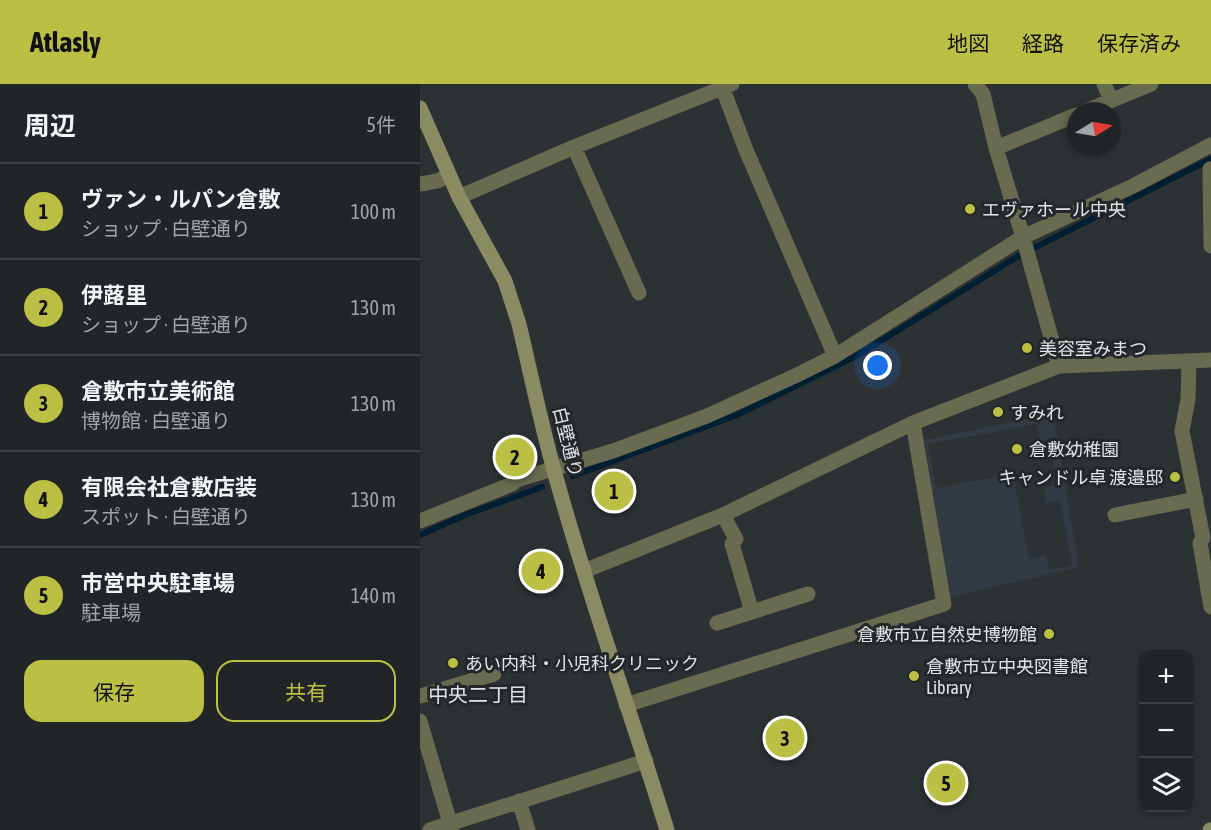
<!DOCTYPE html>
<html lang="ja">
<head>
<meta charset="utf-8">
<style>
  :root { --surface:#212527; --page:#2d3133; --text:#f1f3f6; --muted:#a2a5a7; --line:#3e4244; --accent:#bbc044 }
  body { margin:0; font-family:"Asap Condensed","Noto Sans JP",sans-serif; background:var(--page); color:var(--text) }
  .controls { position:absolute; right:18px; bottom:18px; display:grid; overflow:hidden; border-radius:12px; box-shadow:0 3px 9px #0003 }
  .controls button { width:54px; height:54px; display:grid; place-items:center; padding:0; border:0; border-bottom:2px solid var(--line); background:var(--surface); color:var(--text); font:30px sans-serif }
  .compass { position:absolute; left:647px; top:18px; width:54px; height:54px; border-radius:50%; background:var(--surface); box-shadow:0 3px 9px #0003; rotate:79deg }
  .you { position:absolute; left:458px; top:282px; width:21px; height:21px; margin:-15px; border:4px solid #fff; border-radius:50%; background:#1a73e8; box-shadow:0 0 0 9px #1a73e833 }
  .badge { display:grid; place-items:center; width:39px; height:39px; border-radius:50%; background:var(--accent); color:#111; font-size:20px; font-weight:700 }
  .pin { position:absolute; translate:-50% -50%; border:3px solid #fff; box-shadow:0 2px 6px #0006 }
  .list { margin:0; padding:0; list-style:none }
  h2 { display:flex; justify-content:space-between; align-items:center; height:78px; margin:0; padding:0 24px; font-size:26px }
  h2 small { font-size:20px; font-weight:400; color:var(--muted) }
  .list li { display:grid; grid-template-columns:39px 1fr auto; gap:18px; align-items:center; box-sizing:border-box; height:96px; padding:0 24px; border-top:2px solid var(--line) }
  .list b { display:block; font-size:22px; white-space:nowrap }
  .list p { margin:0; font-size:20px; white-space:nowrap; color:var(--muted) }
  .list em { font-size:20px; font-style:normal; color:var(--muted) }
  .actions { display:flex; gap:12px; padding:18px 24px }
  .actions a { flex:1; padding:14px 0; border:2px solid var(--accent); border-radius:18px; text-align:center; font-size:21px; color:var(--accent) }
  .actions .main { background:var(--accent); color:#111 }
  .icon { flex:none; width:33px; height:33px; fill:none; stroke:currentColor; stroke-width:2; stroke-linecap:round; stroke-linejoin:round }
  .map { position:relative; flex:none; width:791px; height:746px; overflow:hidden }
  header { display:flex; align-items:center; gap:36px; box-sizing:border-box; height:84px; padding:0 30px; background:var(--accent); color:#111 }
  header strong { font-size:28px }
  nav { display:flex; gap:33px; margin-inline-start:auto; font-size:21px }
  main { display:flex }
  aside { flex:1; background:var(--surface) }
  .map>svg:first-child { display:block }
</style>
</head>
<body>
<header>
<strong>Atlasly</strong>
<nav><a>地図</a><a>経路</a><a>保存済み</a></nav>
</header>
<main>
<aside>
<h2>周辺<small>5件</small></h2>
<ul class="list">
<li><span class="badge">1</span><div><b>ヴァン・ルパン倉敷</b><p>ショップ · 白壁通り</p></div><em>100 m</em></li>
<li><span class="badge">2</span><div><b>伊蕗里</b><p>ショップ · 白壁通り</p></div><em>130 m</em></li>
<li><span class="badge">3</span><div><b>倉敷市立美術館</b><p>博物館 · 白壁通り</p></div><em>130 m</em></li>
<li><span class="badge">4</span><div><b>有限会社倉敷店装</b><p>スポット · 白壁通り</p></div><em>130 m</em></li>
<li><span class="badge">5</span><div><b>市営中央駐車場</b><p>駐車場</p></div><em>140 m</em></li>
</ul>
<div class="actions"><a class="main">保存</a><a>共有</a></div>
</aside>
<div class="map">
<svg width="791" height="746" viewBox="0 0 791 746">
  <rect width="100%" height="100%" fill="#2c3134"/>
  <path fill="#323b43" fill-rule="evenodd" d="M633,330L659,483L531,513L504,356ZM617,340L620,357L629,356L637,401L624,403L626,419L640,417L652,481L629,486L626,472L609,475L593,390L516,404L508,360Z"/>
  <g fill="none" stroke-linecap="round" stroke-linejoin="round">
    <path stroke="#001f32" stroke-width="6" d="M153,392L317,331L438,271L600,171L791,75
      M0,451L45,431L122,403"/>
    <path stroke="#696b51" stroke-width="15" d="M301,0L326,66L415,272
      M555,0L563,10L576,64L603,153L639,282
      M684,0L691,16
      M666,27L731,0
      M154,63L219,209
      M576,64L656,31
      M790,85L791,162
      M0,100L17,97L29,91
      M39,113L154,63L312,0
      M769,277L768,315L762,347L783,454L780,459L791,523
      M303,431L316,455L312,460L332,528
      M695,431L776,415
      M0,437L92,400L96,396L193,367L287,332L377,291L415,272L603,153L713,102L791,61
      M164,487L303,431L493,339L639,282L791,276
      M297,539L388,510
      M0,612L74,590
      M206,621L524,520L493,339
      M0,637L32,746
      M99,717L108,746
      M10,746L226,677"/>
    <path stroke="#898c62" stroke-width="15" d="M0,24L39,113L85,197L99,240C112,295 123,350 139,404C171,519 212,632 247,746
      M790,746H791"/>
  </g>
  <g fill="#bbc044" stroke="#23272a" stroke-width="2">
    <circle cx="550" cy="125" r="6"/>
    <circle cx="607" cy="264" r="6"/>
    <circle cx="578" cy="328" r="6"/>
    <circle cx="597" cy="365" r="6"/>
    <circle cx="755" cy="393" r="6"/>
    <circle cx="629" cy="550" r="6"/>
    <circle cx="33" cy="579" r="6"/>
    <circle cx="494" cy="592" r="6"/>
  </g>
  <g text-anchor="middle" dominant-baseline="central" stroke-width="6" stroke-linejoin="round" paint-order="stroke">
    <g font-size="18" fill="#e1e4e6" stroke="#23272a" text-anchor="start">
      <text x="562" y="125">エヴァホール中央</text>
      <text x="619" y="264">美容室みまつ</text>
      <text x="590" y="328">すみれ</text>
      <text x="609" y="365">倉敷幼稚園</text>
      <text x="743" y="393" text-anchor="end">キャンドル卓 渡邉邸</text>
      <text x="617" y="550" text-anchor="end">倉敷市立自然史博物館</text>
      <text x="45" y="579">あい内科・小児科クリニック</text>
      <text x="506" y="582">倉敷市立中央図書館<tspan x="506" dy="21">Library</tspan></text>
    </g>
    <g font-size="18" fill="#e1e4e6" stroke="#23272a">
      <text transform="translate(148 358) rotate(76)">白壁通り</text>
    </g>
    <g font-size="20" fill="#e1e4e6" stroke="#23272a">
      <text x="58" y="610">中央二丁目</text>
    </g>
  </g>
</svg>
<div class="controls">
<button>+</button>
<button>−</button>
<button><svg class="icon" aria-label="layers" viewBox="0 0 24 24"><path d="M12 4l9 5-9 5-9-5zM3 14l9 5 9-5"/></svg></button>
</div>
<svg class="compass" viewBox="-18 -18 36 36"><path d="M0-13l5 13h-10z" fill="#e53935"/><path d="M0 13l5-13h-10z" fill="#a2a5a7"/></svg>
<div class="you"></div>
<div class="pin badge" style="left:194px;top:407px">1</div>
<div class="pin badge" style="left:95px;top:373px">2</div>
<div class="pin badge" style="left:365px;top:654px">3</div>
<div class="pin badge" style="left:121px;top:487px">4</div>
<div class="pin badge" style="left:526px;top:699px">5</div>
</div>
</main>
</body>
</html>
